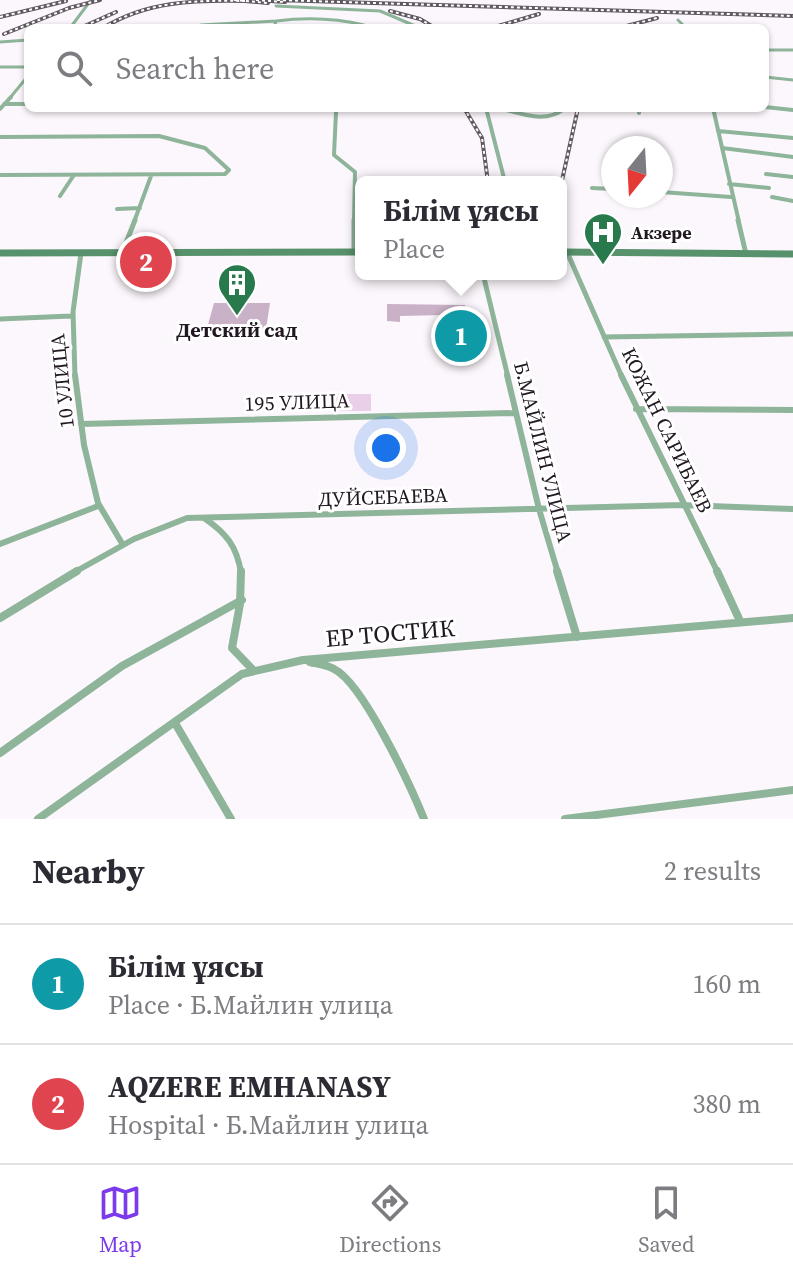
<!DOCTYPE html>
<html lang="en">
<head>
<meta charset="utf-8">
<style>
  :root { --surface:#fff; --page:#f7f7f7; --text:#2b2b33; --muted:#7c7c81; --line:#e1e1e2; --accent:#7c3aed }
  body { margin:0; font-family:"Source Serif 4",serif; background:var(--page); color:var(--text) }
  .compass { position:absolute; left:601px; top:136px; width:72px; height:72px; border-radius:50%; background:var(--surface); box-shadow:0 2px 6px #0004; rotate:198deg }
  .you { position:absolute; left:386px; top:448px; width:28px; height:28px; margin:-20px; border:6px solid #fff; border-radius:50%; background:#1a73e8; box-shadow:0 0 0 12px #1a73e833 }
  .badge { display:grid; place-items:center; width:52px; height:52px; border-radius:50%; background:var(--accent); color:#fff; font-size:26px; font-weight:700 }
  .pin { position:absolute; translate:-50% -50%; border:4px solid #fff; box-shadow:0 2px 8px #0006 }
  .popup { position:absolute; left:355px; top:176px; width:212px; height:104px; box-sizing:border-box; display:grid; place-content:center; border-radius:12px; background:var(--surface); filter:drop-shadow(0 2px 6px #0005); font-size:26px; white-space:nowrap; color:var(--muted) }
  .popup b { font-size:30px; color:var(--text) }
  .popup::after { content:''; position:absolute; left:50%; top:100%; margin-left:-16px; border:16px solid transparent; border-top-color:var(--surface) }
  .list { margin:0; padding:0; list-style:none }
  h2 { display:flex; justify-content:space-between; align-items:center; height:104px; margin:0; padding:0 32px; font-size:34px }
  h2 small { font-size:26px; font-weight:400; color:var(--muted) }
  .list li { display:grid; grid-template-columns:52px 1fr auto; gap:24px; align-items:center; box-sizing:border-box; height:120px; padding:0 32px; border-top:2px solid var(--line) }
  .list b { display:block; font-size:30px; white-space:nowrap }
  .list p { margin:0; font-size:26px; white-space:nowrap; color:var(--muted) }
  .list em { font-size:26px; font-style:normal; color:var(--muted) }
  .icon { flex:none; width:44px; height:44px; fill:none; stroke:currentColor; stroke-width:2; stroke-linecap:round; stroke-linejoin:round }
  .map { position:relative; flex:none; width:793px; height:819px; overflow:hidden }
  .search { position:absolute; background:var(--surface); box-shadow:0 2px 6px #0004; left:24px; right:24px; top:24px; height:88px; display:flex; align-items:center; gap:20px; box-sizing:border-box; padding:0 28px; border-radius:12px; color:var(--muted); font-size:30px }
  .sheet { height:344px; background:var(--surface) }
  nav { display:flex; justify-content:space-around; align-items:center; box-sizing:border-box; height:112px; border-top:2px solid var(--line); background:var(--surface); font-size:22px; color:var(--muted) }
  nav a { display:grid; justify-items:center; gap:4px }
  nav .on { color:var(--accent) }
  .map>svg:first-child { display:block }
</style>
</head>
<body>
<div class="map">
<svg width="793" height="819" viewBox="0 0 793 819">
  <rect width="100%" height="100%" fill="#fcf7fc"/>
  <path fill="#eacfe8" d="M328,394H371V411H327Z"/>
  <path fill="#c9b1c8" d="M214,303H270L266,329L207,328Z
    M387,304L465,305L473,360L445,361V351H454L451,320H444V315L400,316V322L387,321Z"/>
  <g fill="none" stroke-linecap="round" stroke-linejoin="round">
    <path stroke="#8eb49a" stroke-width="3" d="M276,6L380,11L420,28
      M678,20L686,28
      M201,25L276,21
      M70,28L91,0
      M161,28L164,27
      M274,28L276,21C306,17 335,18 364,25V28
      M0,42L28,40
      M765,50H793
      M0,67H28
      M765,77L793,80
      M9,99L28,76"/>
    <path stroke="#8eb49a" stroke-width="4" d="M4,104H28
      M765,107L793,110
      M486,108L505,182
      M498,108C521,113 545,125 565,108
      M639,108V113
      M713,108L739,222
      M0,109L11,97
      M336,112L334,155L355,172L354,222
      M718,131L793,138
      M0,137L159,136L205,148L229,170L225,174L0,175
      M722,148L793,157
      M766,174L793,177
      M729,184L769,188
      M592,188L613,189
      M661,192L731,197
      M60,196L74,175
      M772,197L793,201
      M117,209L140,208
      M134,222L151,176"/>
    <path stroke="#8eb49a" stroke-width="5" d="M738,220L746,254
      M354,252V220
      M567,252L622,377
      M122,253L135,220
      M483,274L508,377
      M0,319L71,316
      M604,337L793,334
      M75,377L73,312L81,253"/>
    <path stroke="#8eb49a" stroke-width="6" d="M75,375L84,445L98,503L123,545
      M507,375L539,509L558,573
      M621,375L718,573
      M636,409L793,410
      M81,424L514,413
      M204,518C226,533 237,546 241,573
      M0,544L98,506
      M73,573L134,539L187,518L682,505L793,509"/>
    <path stroke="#8eb49a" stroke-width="8" d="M241,571L240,604L232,648L254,671
      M557,571L577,637
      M717,571L740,621
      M0,618L77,571
      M310,662C318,664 327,665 334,669C363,683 411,787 424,819
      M175,723L231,819
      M0,753L122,666L242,600
      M38,819L242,674L303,660L793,618
      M565,819L793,790"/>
    <path stroke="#58926c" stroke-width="7" d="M561,252L793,254
      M0,253L361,252"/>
    <defs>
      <path id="rail" d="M234,0L268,3
        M256,0L285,2
        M277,0L793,16
        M390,11L420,19L435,28
        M0,17L66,1
        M80,28L116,12
        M103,28C147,1 195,0 245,1
        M491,28L539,14
        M619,28L657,18
        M4,34L69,8L100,0
        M464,108L482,138L488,182
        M561,185L578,108"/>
    </defs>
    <use href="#rail" stroke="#615961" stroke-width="4"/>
    <use href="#rail" stroke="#fff" stroke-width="2" stroke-dasharray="3" stroke-linecap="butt"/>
  </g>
  <defs>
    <symbol id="hospital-pin" viewBox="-11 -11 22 30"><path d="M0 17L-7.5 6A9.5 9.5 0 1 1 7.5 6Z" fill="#287a4c" stroke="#fff"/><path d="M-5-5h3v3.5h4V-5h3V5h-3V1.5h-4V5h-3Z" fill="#fff"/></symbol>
    <symbol id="building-pin" viewBox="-11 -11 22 30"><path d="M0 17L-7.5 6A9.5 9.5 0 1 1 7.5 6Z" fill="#287a4c" stroke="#fff"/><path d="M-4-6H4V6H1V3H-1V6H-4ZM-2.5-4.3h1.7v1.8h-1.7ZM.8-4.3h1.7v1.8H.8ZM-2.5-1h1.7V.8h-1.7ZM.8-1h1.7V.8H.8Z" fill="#fff"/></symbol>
  </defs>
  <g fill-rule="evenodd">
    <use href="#hospital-pin" x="581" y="210" width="44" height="60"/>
    <use href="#building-pin" x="215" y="261" width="44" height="60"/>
  </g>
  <g text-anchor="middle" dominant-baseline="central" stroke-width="6" stroke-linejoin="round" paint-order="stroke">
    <g font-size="18" font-weight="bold" fill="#211821" stroke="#fff" text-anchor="start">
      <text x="631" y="232">Акзере</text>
    </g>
    <g font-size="20" font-weight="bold" fill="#211821" stroke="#fff">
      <text x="237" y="330">Детский сад</text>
    </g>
    <g font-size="20" fill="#211821" stroke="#fff">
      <text transform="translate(62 381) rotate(-96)">10 УЛИЦА</text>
      <text transform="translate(297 402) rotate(-2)">195 УЛИЦА</text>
      <text transform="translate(667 430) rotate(64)">КОЖАН САРИБАЕВ</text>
      <text transform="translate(543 452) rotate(76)">Б.МАЙЛИН УЛИЦА</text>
      <text transform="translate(383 497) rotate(-2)">ДУЙСЕБАЕВА</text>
    </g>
    <g font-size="24" fill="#211821" stroke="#fff">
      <text transform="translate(390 633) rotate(-5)">ЕР ТОСТИК</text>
    </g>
  </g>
</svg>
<svg class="compass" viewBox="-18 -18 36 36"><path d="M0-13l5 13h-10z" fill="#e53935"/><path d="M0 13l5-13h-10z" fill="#7c7c81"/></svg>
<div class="you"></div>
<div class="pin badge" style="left:461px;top:336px;background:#0f9aa8">1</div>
<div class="popup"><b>Білім ұясы</b>Place</div>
<div class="pin badge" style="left:146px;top:262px;background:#e0444e">2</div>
<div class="search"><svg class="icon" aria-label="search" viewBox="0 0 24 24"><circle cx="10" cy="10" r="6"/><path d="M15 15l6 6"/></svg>Search here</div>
</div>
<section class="sheet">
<h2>Nearby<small>2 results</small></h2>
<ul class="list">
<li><span class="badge" style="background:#0f9aa8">1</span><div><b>Білім ұясы</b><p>Place · Б.Майлин улица</p></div><em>160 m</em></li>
<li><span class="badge" style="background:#e0444e">2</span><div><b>AQZERE EMHANASY</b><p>Hospital · Б.Майлин улица</p></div><em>380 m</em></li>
</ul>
</section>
<nav>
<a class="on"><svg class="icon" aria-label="map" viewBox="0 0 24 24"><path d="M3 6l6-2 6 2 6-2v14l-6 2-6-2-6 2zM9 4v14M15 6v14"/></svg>Map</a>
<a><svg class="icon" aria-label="directions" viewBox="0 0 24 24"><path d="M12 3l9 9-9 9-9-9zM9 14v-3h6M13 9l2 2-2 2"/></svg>Directions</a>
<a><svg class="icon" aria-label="saved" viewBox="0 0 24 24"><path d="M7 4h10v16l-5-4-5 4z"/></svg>Saved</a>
</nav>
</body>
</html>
